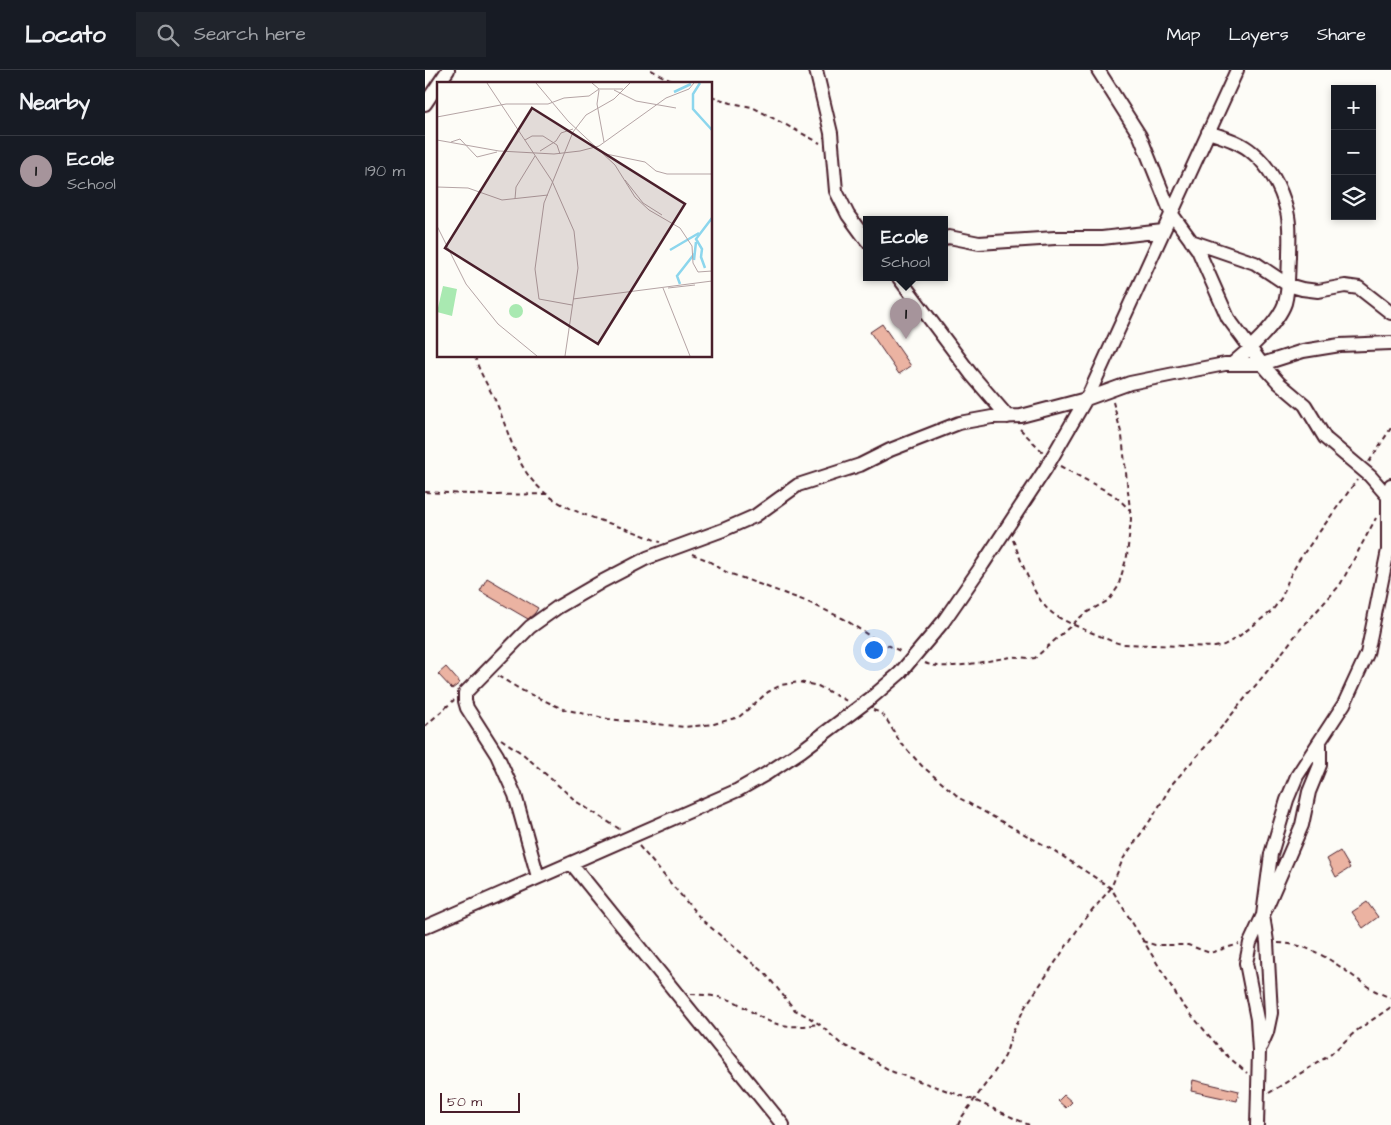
<!DOCTYPE html>
<html lang="en">
<head>
<meta charset="utf-8">
<style>
  :root { --surface:#171b24; --page:#20242c; --text:#f1f3f6; --muted:#9ea1a6; --line:#363941; --accent:#a6949b }
  body { margin:0; font-family:"Architects Daughter",sans-serif; background:var(--page); color:var(--text) }
  .controls { position:absolute; right:15px; top:15px; display:grid; overflow:hidden; border-radius:0px; box-shadow:0 2px 8px #0003 }
  .controls button { width:45px; height:45px; display:grid; place-items:center; padding:0; border:0; border-bottom:1px solid var(--line); background:var(--surface); color:var(--text); font:25px sans-serif }
  .scale { position:absolute; left:15px; bottom:12px; width:80px; box-sizing:border-box; padding-left:5px; border:2px solid #4a1f2b; border-top:0; font-size:14px; line-height:18px; white-space:nowrap; color:#4a1f2b; -webkit-text-stroke:4px #fdfcf7; paint-order:stroke }
  .you { position:absolute; left:448px; top:579px; width:18px; height:18px; margin:-12px; border:4px solid #fff; border-radius:50%; background:#1a73e8; box-shadow:0 0 0 8px #1a73e833 }
  .badge { display:grid; place-items:center; width:32px; height:32px; border-radius:50%; background:var(--accent); color:#111; font-size:16px; font-weight:700 }
  .pin { position:absolute; translate:-50% -41px; filter:drop-shadow(0 1px 2px #0008) }
  .pin::after { content:''; position:absolute; top:26px; width:18px; height:15px; background:inherit; clip-path:polygon(0 0,100% 0,50% 100%) }
  .popup { position:absolute; left:438px; top:146px; width:85px; height:65px; box-sizing:border-box; display:grid; place-content:center; border-radius:0px; background:var(--surface); filter:drop-shadow(0 1px 4px #0005); font-size:16px; white-space:nowrap; color:var(--muted) }
  .popup b { font-size:19px; color:var(--text) }
  .popup::after { content:''; position:absolute; left:50%; top:100%; margin-left:-10px; border:10px solid transparent; border-top-color:var(--surface) }
  .list { margin:0; padding:0; list-style:none }
  h2 { display:flex; justify-content:space-between; align-items:center; height:65px; margin:0; padding:0 20px; font-size:21px }
  h2 small { font-size:16px; font-weight:400; color:var(--muted) }
  .list li { display:grid; grid-template-columns:32px 1fr auto; gap:15px; align-items:center; box-sizing:border-box; height:70px; padding:0 20px; border-top:1px solid var(--line) }
  .list b { display:block; font-size:19px; white-space:nowrap }
  .list p { margin:0; font-size:16px; white-space:nowrap; color:var(--muted) }
  .list em { font-size:16px; font-style:normal; color:var(--muted) }
  .icon { flex:none; width:28px; height:28px; fill:none; stroke:currentColor; stroke-width:2; stroke-linecap:round; stroke-linejoin:round }
  .map { position:relative; flex:none; width:966px; height:1055px; overflow:hidden }
  header { display:flex; align-items:center; gap:30px; box-sizing:border-box; height:70px; padding:0 25px; background:var(--surface); border-bottom:1px solid var(--line) }
  header strong { font-size:24px }
  nav { display:flex; gap:28px; margin-inline-start:auto; font-size:18px }
  .search { width:350px; height:45px; background:var(--page); display:flex; align-items:center; gap:12px; box-sizing:border-box; padding:0 18px; border-radius:0px; color:var(--muted); font-size:19px }
  main { display:flex }
  aside { flex:1; background:var(--surface) }
  .map>svg:first-child { display:block }
</style>
</head>
<body>
<header>
<strong>Locato</strong>
<div class="search"><svg class="icon" aria-label="search" viewBox="0 0 24 24"><circle cx="10" cy="10" r="6"/><path d="M15 15l6 6"/></svg>Search here</div>
<nav><a>Map</a><a>Layers</a><a>Share</a></nav>
</header>
<main>
<aside>
<h2>Nearby<small></small></h2>
<ul class="list">
<li><span class="badge">1</span><div><b>Ecole</b><p>School</p></div><em>190 m</em></li>
</ul>
</aside>
<div class="map">
<svg width="966" height="1055" viewBox="0 0 966 1055">
  <rect width="100%" height="100%" fill="#fdfcf7"/>
  <filter id="ink" filterUnits="userSpaceOnUse"><feTurbulence type="fractalNoise" baseFrequency=".02" numOctaves="2"/><feDisplacementMap in="SourceGraphic" scale="10" xChannelSelector="R" yChannelSelector="G"/><feConvolveMatrix kernelMatrix="1 2 1 2 8 2 1 2 1" color-interpolation-filters="sRGB"/></filter>
  <g filter="url(#ink)">
    <path fill="#ebb3a2" stroke="#4a1f2b" d="M457,254L486,296L474,304L445,262Z
      M62,508L113,538L110,543L103,549L55,521Z
      M21,597L35,613L27,619L13,604Z
      M915,781L925,798L911,807L902,789Z
      M942,832L953,847L938,858L927,842Z
      M768,1010L814,1021L812,1031L766,1021Z
      M639,1025L647,1032L641,1038L633,1031Z"/>
    <g fill="none" stroke-linecap="round" stroke-linejoin="round">
      <defs>
        <path id="minor" d="M391,0L406,63L411,121L423,145L442,171
          M673,0L715,66L746,143L773,180L803,248L837,294L854,313L880,335L900,368L945,406L966,430
          M0,34L23,0
          M783,62C798,67 816,72 828,83C844,96 856,118 861,138C866,153 864,172 864,187C863,202 864,219 860,233C853,253 823,281 807,294
          M520,168L524,167L554,173L630,168H677L738,161
          M766,171L830,193L863,215L877,219L893,221L920,216L934,218L966,243
          M474,208L546,304L583,347
          M146,793L358,1055
          M113,807L90,725L72,685L42,638L40,631V623L105,557L133,537L176,512L222,488L298,460L330,446L373,415L435,395L465,380L534,353L567,347L596,346L661,329L705,313L764,301L800,294H837L878,281L915,275L966,273
          M0,857L313,720L341,704L376,681L445,629L475,603L518,552L558,494L621,398L665,322L812,0
          M836,976L842,962L846,943L842,872L838,845L877,755L884,722L895,695V672
          M832,1055L834,981L832,949L821,893L825,873L838,845L846,784L862,730L872,706L919,634L942,584L963,480V426L966,415"/>
      </defs>
      <use href="#minor" stroke="#4a1f2b" stroke-width="16"/>
      <path stroke="#4a1f2b" stroke-width="2" stroke-dasharray="5 4" stroke-linecap="butt" d="M226,0L252,14
        M286,26L306,33L327,37L395,73
        M50,286C54,304 67,321 74,339C82,360 89,383 101,402C123,435 160,445 195,457C209,461 222,467 235,472
        M595,359L618,382
        M944,392L966,358
        M635,396L689,425L705,440
        M0,422L66,425L120,424
        M588,470C596,490 609,529 626,542C637,551 652,556 665,562C676,566 686,572 697,574L790,577L799,575L813,567L847,541L857,527L864,508L874,490L932,410
        M267,484L282,490L301,502L383,532L419,549L446,567L477,582
        M500,593C519,602 564,590 586,587C594,586 602,589 610,588L659,544L684,530L693,517L702,486L706,449L697,366L688,332
        M73,606L98,621L138,639L183,649L260,657L289,654L314,647L343,622L356,615L374,612L393,616L422,631
        M448,640L454,642L460,647L475,672L497,696L536,729L628,780L686,818L757,934L798,982L822,1003
        M0,656L29,630
        M76,669L98,684L152,732L196,760
        M214,776L277,850L339,902L370,940L382,946L394,954L416,974L437,984L468,1002L549,1030L604,1055
        M717,871L730,875H763L785,883L814,874
        M853,873C892,874 915,898 945,918C952,922 959,925 966,928
        M266,924C280,925 295,926 308,931C319,936 330,945 341,950C358,958 376,957 394,954
        M844,1023L905,985L931,961L966,937
        M533,1055L537,1047L575,994L580,986L587,964L600,937L657,853L686,818L698,789L729,745L747,714L781,676L853,588L873,562L915,515L951,448"/>
      <use href="#minor" stroke="#fdfcf7" stroke-width="12"/>
    </g>
  </g>
  <g transform="translate(12 12)">
    <rect width="275" height="275" fill="#fdfcf7"/>
    <path d="M6,204L20,207L15,234L0,230ZM72 229a7 7 0 1 1 14 0a7 7 0 1 1-14 0Z" fill="#a9e9b1"/>
    <path fill="none" stroke="#8cd6ed" stroke-width="2.5" d="M263,1L256,12V27L275,48M237,10L254,2M233,168L262,151M257,178L259,160M268,186L264,175L265,167L259,157L275,136M243,202L240,194L258,171"/>
    <path fill="none" stroke="#b5a4a5" stroke-width="1" d="M50,1L115,99L137,149L141,186L128,274M99,1L131,39L178,83L198,115L212,128L243,146L255,164L256,181L261,190L275,189M155,1L162,7H186M162,8L160,22L167,60M177,8L199,19L239,26M0,35L69,22H111L127,16L152,14L162,7M0,58L62,69L117,72L143,69L162,64L229,16L252,7L257,1M88,58L95,54H106L120,63L123,72M14,60L23,57L40,75L60,70M103,69L119,59L124,51L136,47M169,72L208,80L219,89L230,92H275M188,98L206,121L225,133M0,105L31,106L65,118L111,113M78,117L79,105L98,74M0,144L29,202L61,242L100,274M226,206L253,274M231,206L258,203M136,217L275,199M135,223L102,217L98,187L107,121L136,50L149,33L177,17L193,1"/>
    <path fill="#4a1f2b" fill-opacity="0.15" stroke="#4a1f2b" stroke-width="2.5" d="M95,26L248,122L161,262L8,166Z"/>
    <rect width="275" height="275" fill="none" stroke="#4a1f2b" stroke-width="2.5"/>
  </g>
</svg>
<div class="controls">
<button>+</button>
<button>−</button>
<button><svg class="icon" aria-label="layers" viewBox="0 0 24 24"><path d="M12 4l9 5-9 5-9-5zM3 14l9 5 9-5"/></svg></button>
</div>
<div class="scale">50 m</div>
<div class="you"></div>
<div class="pin badge" style="left:481px;top:269px">1</div>
<div class="popup"><b>Ecole</b>School</div>
</div>
</main>
</body>
</html>
